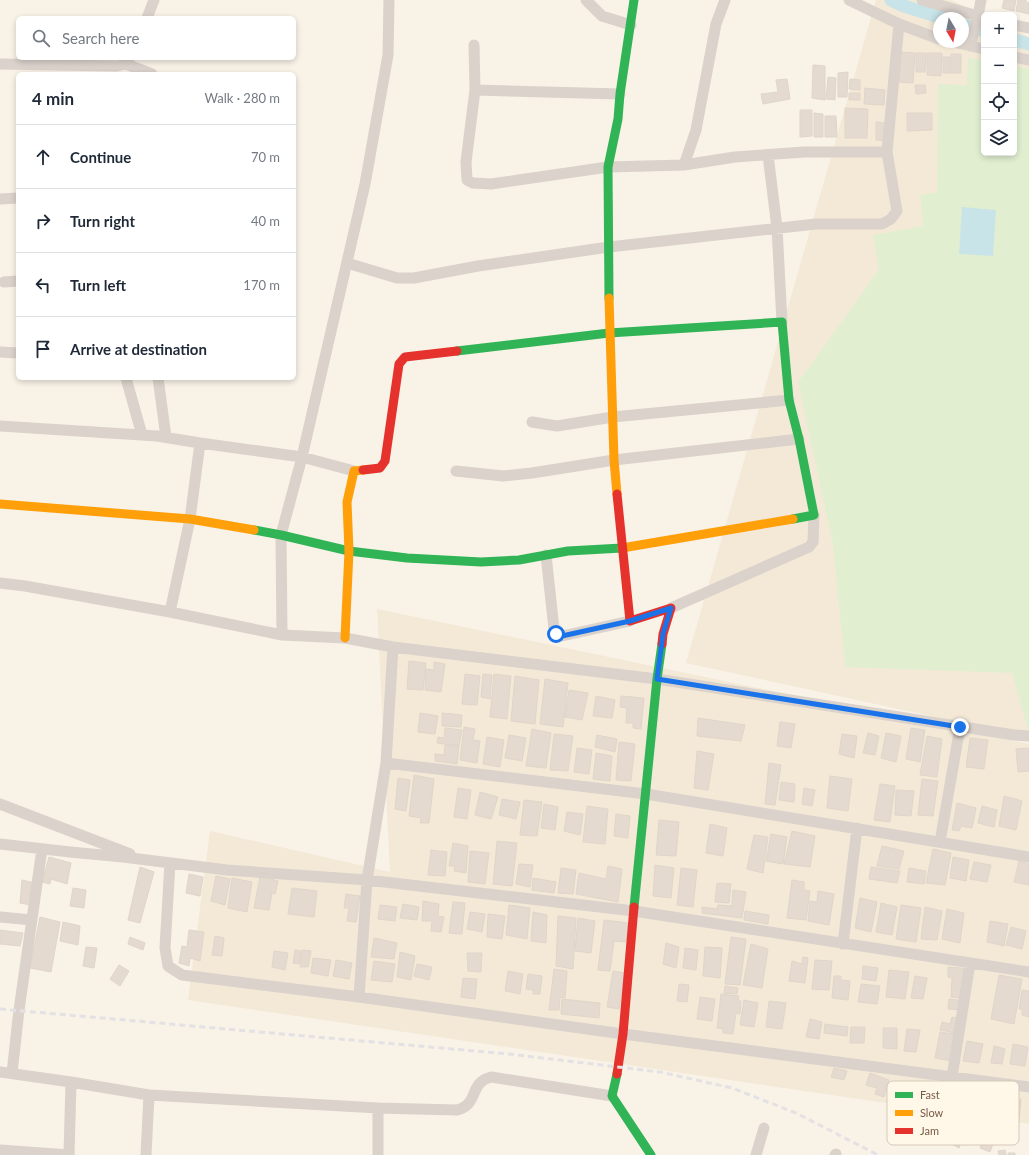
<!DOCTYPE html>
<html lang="en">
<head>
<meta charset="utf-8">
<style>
  :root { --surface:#fff; --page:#f6f6f7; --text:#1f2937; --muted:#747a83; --line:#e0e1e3 }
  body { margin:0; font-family:Lato,sans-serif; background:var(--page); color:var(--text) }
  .controls { position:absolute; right:12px; top:12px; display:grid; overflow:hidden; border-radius:6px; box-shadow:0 2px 6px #0003 }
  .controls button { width:36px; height:36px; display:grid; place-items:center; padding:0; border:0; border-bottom:1px solid var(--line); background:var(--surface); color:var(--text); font:20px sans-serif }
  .compass { position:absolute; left:933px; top:12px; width:36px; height:36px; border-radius:50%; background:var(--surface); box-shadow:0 2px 6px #0003; rotate:170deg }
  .stop { position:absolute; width:12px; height:12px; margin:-9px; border:3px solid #1a73e8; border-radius:50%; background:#fff }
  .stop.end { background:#1a73e8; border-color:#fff; box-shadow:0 1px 4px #0008 }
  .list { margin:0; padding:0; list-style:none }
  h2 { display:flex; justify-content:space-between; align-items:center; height:52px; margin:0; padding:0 16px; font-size:17px }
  h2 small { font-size:13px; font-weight:400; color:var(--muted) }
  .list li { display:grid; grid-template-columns:26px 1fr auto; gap:12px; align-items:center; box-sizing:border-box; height:64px; padding:0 16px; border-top:1px solid var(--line) }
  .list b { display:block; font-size:15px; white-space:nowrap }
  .list em { font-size:13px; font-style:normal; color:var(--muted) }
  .icon { flex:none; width:22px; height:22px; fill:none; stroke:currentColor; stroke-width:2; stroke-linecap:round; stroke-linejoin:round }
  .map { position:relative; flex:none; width:1029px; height:1155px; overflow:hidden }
  .search { position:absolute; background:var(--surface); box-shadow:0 2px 6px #0003; left:16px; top:16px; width:280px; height:44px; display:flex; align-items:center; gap:10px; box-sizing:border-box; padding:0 14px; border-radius:6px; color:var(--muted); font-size:15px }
  .panel { position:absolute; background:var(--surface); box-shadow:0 2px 6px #0003; left:16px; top:72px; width:280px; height:308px; border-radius:6px }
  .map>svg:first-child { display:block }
</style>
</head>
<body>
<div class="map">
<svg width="1029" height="1155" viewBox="0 0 1029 1155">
  <rect width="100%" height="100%" fill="#f8f2e7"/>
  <path fill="#f4e9d7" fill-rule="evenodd" d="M876,0H951L984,15V153H1014V29L1029,37V737L686,663ZM939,18H963V42H939Z
    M377,609L1029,744V1124L188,1000L210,831L390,872Z"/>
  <path fill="#e1efd0" d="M968,58L984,61V153H1014V66L1029,69V734L1012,673L845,667L833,545L798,382L879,270L873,235L923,226L920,195L937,192L938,84L967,85Z"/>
  <path fill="#c8e4e8" d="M962,207L996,210L993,256L959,254Z"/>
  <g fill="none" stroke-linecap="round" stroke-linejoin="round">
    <path stroke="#c8e4e8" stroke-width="13" d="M891,0L901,5L942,18
      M963,25L984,31
      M1014,40L1029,44"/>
  </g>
  <path fill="#e4dacf" stroke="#e1d5c9" d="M1004,0H1016L1014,11L1002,8Z
    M1018,0H1026V2L1029,3V14L1016,11Z
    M901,52L915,53L913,83L899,82Z
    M916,53H926L925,72H916Z
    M927,53H942L941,76L927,75Z
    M951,54H961V73H951Z
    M943,57H950V73H943Z
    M813,65L825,66V100L812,98Z
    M848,72L847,97H838V73Z
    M828,77L836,78L835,100L826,99Z
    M787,79L790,99L763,104L761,94L778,92L776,80Z
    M850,79L860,80V90L849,89Z
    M915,85H925L926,93L916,94Z
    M865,88L885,90L884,105L864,104Z
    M849,93H860V100H849Z
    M845,108L868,109L867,138H845Z
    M800,110H812V136L800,137Z
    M814,113L823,114V137H814Z
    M907,113H932V130L907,131Z
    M825,116H836L837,137H825Z
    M876,122L887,123V141L876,140Z
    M409,661L426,663L423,690L407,689Z
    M434,662L445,664L441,692L425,690L426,669L434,670Z
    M465,674L480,676L477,705L462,704Z
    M483,674L492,675L490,699L481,697Z
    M494,674L511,676L507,719L490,717Z
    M515,676L539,680L535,724L511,721Z
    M545,679L568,683L563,727L540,724Z
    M569,690L588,693L582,720L565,717Z
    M596,696L615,700L612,718L593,716Z
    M621,696L644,698L641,729L633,728V723H626L627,708L620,707Z
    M420,713L438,716L435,734L418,732Z
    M442,713L462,715L461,727L442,726Z
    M698,718L745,725L741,741L697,736Z
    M780,722L795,724L791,748L777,746Z
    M464,727L475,729L473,740L480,741L477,763L460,760Z
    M445,728L462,730L459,746L437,743L438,737L444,738Z
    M911,728L925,730L920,762L906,759Z
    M532,729L551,733L546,768L526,766Z
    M868,733L879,736L875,755L863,753Z
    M886,733L901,736L896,762L881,758Z
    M554,734L573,736L568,771L550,770Z
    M842,734L857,736L854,758L839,754Z
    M509,735L526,738L522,761L505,758Z
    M597,735L617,739L615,752L595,747Z
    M927,736L942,739L937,777L920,775Z
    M487,737L504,740L500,767L483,764Z
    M970,738L988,740L984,769L966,767Z
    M619,742L635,744L631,781L616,780Z
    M445,745L459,746L457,764L435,761V754L444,755Z
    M577,748L592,750L589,774L574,772Z
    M1029,748V771L1018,772L1016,749Z
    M697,751L714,754L708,790L694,788Z
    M596,753L612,756L610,781L593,779Z
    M769,763L781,765L775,805L765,804Z
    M414,775L434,779L429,823H420L421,818L409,816Z
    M830,776L852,779L848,811L827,808Z
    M398,778L410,780L406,811L395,809Z
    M922,779L938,781L933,816L918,815Z
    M781,782L795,784L794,802L779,800Z
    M880,784L895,786L890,822L874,820Z
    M458,788L471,790L467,819L454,817Z
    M804,788L815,790L812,806L802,804Z
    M896,790L914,791L911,816L895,815Z
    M480,792L498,797L491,819L475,815Z
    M1004,796L1022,801L1016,830L999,826Z
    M502,799L520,802L516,819L499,815Z
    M524,800L542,802L537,836L520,835Z
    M957,803L976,808L972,828L961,826L959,831L952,830Z
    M544,804L558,807L555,830L541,828Z
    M587,806L608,809L605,844L583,842Z
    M982,806L997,810L994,827L978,823Z
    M567,812L583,814L580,835L564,831Z
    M616,814L630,816L628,838L614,836Z
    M659,820L679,822L676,856L656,855Z
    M710,824L727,828L723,856L706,853Z
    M792,831L815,836L810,867L784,864Z
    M771,834L787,837L783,864L766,861Z
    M754,835L768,837L763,873L747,869Z
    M497,841L517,843L512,886L493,884Z
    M453,843L468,846L466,873L454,871L455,866H449Z
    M882,846L904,851L899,869L877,866Z
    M933,849L951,853L945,885L926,883Z
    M431,850L447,852L445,876L428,875Z
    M470,851L489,853L485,884L468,882Z
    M49,857L71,863L67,884L51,879L50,884L42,882Z
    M953,857L969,860L966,881L950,878Z
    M1019,861L1029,864V885L1014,882Z
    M974,862L991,865L987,882L970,879Z
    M519,864L533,865L530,887L516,884Z
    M655,865L674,868L671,898L653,896Z
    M608,866L622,869L618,902L576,894L579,873L606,879Z
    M140,867L154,872L140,923L128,920Z
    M871,867L900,871L897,883L869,879Z
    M561,868L576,870L573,894L558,893Z
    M681,868L697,870L693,907L677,905Z
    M909,868L926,871L924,884L907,882Z
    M189,874L203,877L200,896L186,893Z
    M216,876L230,879L225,905L211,901Z
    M260,876L278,881L275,894L272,893L269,910L254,908Z
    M232,878L252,882L247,912L228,908Z
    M533,878L556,882L554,893L532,890Z
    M22,880L35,883L32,905L20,903Z
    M792,880L804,882V890L810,891L806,920L787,918Z
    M717,883L731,884L729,903L715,902Z
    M73,888L86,890L84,908L70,906Z
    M292,888L317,891L314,917L288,914Z
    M733,890L746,892L742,918L702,913V907L717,909L718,905L732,906Z
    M818,891L834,894L829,925L808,921L810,901L817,902Z
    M346,894L360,896L356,922L347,921L349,908H344Z
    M860,898L877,902L871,932L855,928Z
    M423,901L439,904L438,916L444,917L441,932L431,931L432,921H422Z
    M453,902L465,903L462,934L449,933Z
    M881,903L897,907L892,935L876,932Z
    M403,904L419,907L417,920L400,918Z
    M380,905L397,907L395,921L378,919Z
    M509,905L530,908L527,939L506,935Z
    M901,905L921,908L916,942L896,939Z
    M925,907L942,911L937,940L921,939Z
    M947,909L964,913L960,943L942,939Z
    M745,911L769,915L768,924L744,920Z
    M470,912L485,914L482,932L467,929Z
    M533,912L547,915L546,943L531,941Z
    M488,914L505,916L502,939L487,937Z
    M558,916L576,918L573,969L556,966Z
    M40,917L60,922L51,972L30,968Z
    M578,918L595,921L591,953L575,951Z
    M604,920L628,923L626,942L614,941L610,971L598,970Z
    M990,921L1008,924L1004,946L987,942Z
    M63,922L80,926L78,945L60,941Z
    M1011,927L1026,931L1022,949L1006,945Z
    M0,930L23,933L20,946L0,944Z
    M189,930L204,932L200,961L190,958L189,966L179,963L182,946L187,947Z
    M215,936L224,938L222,956L212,955Z
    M130,937L145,943L143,950L128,944Z
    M731,937L746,939L740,985L725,984Z
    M374,938L397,943L394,959L371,957Z
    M666,943L679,947L676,968L663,964Z
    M751,944L768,949L762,988L743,985Z
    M86,947L97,948L94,968L83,966Z
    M705,947L722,948L720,978L703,976Z
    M685,948L698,950L696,970L683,968Z
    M295,950L301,951L299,964L293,963Z
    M302,950L311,951L308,967H300Z
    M274,951L288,953L285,970L272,967Z
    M400,952L415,956L411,980L397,977Z
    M467,953H482L481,972L468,971Z
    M803,957L808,958L805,983L789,981L792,961L802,964Z
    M313,958L331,960L328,976L311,973Z
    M336,960L352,963L349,979L333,976Z
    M815,960L832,961L829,990L812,989Z
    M374,961L395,964L392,982L371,980Z
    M417,964L432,967L429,980L414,976Z
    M119,965L129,971L120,986L110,979Z
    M863,966L878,968L876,981L862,979Z
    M948,967L971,969L968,999L951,997L952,978L948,977Z
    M554,969L567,971L565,998L560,997L559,1010H549Z
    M889,970L909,972L905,999L886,997Z
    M508,971L523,974L520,994L505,991Z
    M613,971L625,973L619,1009L607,1007Z
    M528,974L542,976L540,994H533V990L526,989Z
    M999,975L1022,979L1014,1024L991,1019Z
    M834,976H841V980L850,981L848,1000L832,998Z
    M915,976L927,978L923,999L911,998Z
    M463,978L477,979L475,999L461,997Z
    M679,984L689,985L687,1002L677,1001Z
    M861,984L880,986L877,1004L858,1002Z
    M725,986L738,988L737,994L724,993Z
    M1022,990L1029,991V1017L1022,1015V1009H1019Z
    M721,994L739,996L738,1001H741L740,1014L736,1013L733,1034L723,1033V1029L717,1028Z
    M700,997L715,999L712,1021L697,1019Z
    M562,999L600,1003L599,1018L561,1014Z
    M949,999L965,1001L963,1010L948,1009Z
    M744,1000L758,1003L754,1027L740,1025Z
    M769,1001L786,1003L782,1029L766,1027Z
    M952,1017L964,1020L961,1034L940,1030L942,1022L950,1024Z
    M810,1019L822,1022L819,1039L806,1037Z
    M825,1024L848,1027L847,1036L824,1033Z
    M851,1027H865L864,1043H850Z
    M883,1028H897V1049L883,1048Z
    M907,1029L920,1030L916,1052L904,1051Z
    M940,1032L955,1034L958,1062L935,1058Z
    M967,1041L983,1044L979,1063L963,1061Z
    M1013,1044L1028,1047L1025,1066L1010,1064Z
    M994,1046L1005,1049L1002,1064L991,1063Z
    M834,1068L847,1071L844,1080L831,1077Z
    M870,1073L889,1080L884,1097L875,1094L877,1088L866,1085Z
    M1010,1099H1021L1019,1121L1007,1119Z
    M945,1128L963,1137L959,1148L940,1138Z
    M988,1129L997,1133L990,1152L980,1148Z
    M1005,1150L1006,1155H999L998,1151Z
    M1008,1153H1015V1155H1008Z"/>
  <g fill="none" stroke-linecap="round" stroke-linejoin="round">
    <path stroke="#dad2cb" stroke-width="11" d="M586,0L602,16L631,25
      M849,0L899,24L939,39
      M922,0L978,16L970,46
      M981,0L978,16L983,18
      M147,18L154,0
      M1014,25L1029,28
      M953,42L984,49
      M1014,57L1029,60
      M0,64L117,66L126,64L129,58
      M126,64L152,74
      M475,90L620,94
      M887,152L899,24
      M768,155L777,228L782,322
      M684,165L696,130L716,24L725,0
      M0,199L18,198
      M347,263L397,278H414L478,266L609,247L816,224H882L891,219L897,211L887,152H804L735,157L684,165L608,167L491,184L473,183L467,180L466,162L475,90L474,45
      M4,282L18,281
      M0,352L18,353
      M126,378L142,435
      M158,378L166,437
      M532,422L557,426L613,417L789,400
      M0,426L157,436L200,443L302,457L354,471
      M456,471L503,476L532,473L614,460L799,439
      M546,555L554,629L556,634L562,636L630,621
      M0,583L25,586L170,612L282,635L345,638L393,647L657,679L1014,735L1029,736
      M671,608L809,547L813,542L814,515
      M170,612L190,519L200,443
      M282,635L281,535L302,457L365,184L388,55L389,0
      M386,763L646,794L1029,857
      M0,804L130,854
      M940,842L960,727
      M0,844L70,852L123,857L227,870L367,880L634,911L1029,972
      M170,863L165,948L168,966L182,975L359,997L623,1034L1029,1087
      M0,917L32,920
      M843,944L857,828
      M359,997L367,880L386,763L393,647
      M0,1072L71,1082L149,1095L378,1108
      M12,1073L19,1010L42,849
      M952,1077L970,963
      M0,1150L69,1155
      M69,1155L71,1082
      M146,1155L149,1095
      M378,1155V1108L457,1110C480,1104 468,1083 491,1077L612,1096
      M756,1155L764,1128
      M835,1155L836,1154"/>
    <path stroke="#30b455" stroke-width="9" d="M609,298L608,167L618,119L620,94L634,0
      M457,351L609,333L782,322L789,400L799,439L814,515L793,519
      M254,530L281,535L349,551L407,558L481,562L519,560L568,551L622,548
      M634,907L657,679L662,644
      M617,1074L612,1096L651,1155"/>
    <path stroke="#ff9f0a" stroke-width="9" d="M609,298L614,460L617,494
      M0,504L190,519L254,530
      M622,548L793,519
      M345,638L349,551L347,502L354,471L363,470"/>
    <path stroke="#e5322d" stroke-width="9" d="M363,470L380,468L385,461L399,364L405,357L457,351
      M617,494L630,621L671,608L663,634L662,644
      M617,1074L623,1034L634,907"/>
    <path stroke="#e4e1e4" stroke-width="3" stroke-dasharray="6 4" stroke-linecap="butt" d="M0,1009L509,1054L660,1072L732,1088L796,1113L878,1155"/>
  </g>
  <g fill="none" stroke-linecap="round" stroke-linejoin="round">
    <path stroke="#1a73e8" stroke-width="5" d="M556,634L562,636L630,621L671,608L663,634L657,679L960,727"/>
  </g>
  <rect x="887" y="1081" width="132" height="64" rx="6" fill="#fff8e9" stroke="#d6c9b8" stroke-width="1"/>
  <rect x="895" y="1092" width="18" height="6" fill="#30b455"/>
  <rect x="895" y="1110" width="18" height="6" fill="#ff9f0a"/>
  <rect x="895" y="1128" width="18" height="6" fill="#e5322d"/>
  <g font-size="11" fill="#775a45">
    <text x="920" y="1099">Fast</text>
    <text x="920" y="1117">Slow</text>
    <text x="920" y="1135">Jam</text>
  </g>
</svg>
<div class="controls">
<button>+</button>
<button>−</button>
<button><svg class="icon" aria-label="locate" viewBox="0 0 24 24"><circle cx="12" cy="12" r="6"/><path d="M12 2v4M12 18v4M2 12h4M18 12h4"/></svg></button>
<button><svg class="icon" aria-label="layers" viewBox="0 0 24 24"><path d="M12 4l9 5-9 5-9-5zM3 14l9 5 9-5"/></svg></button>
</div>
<svg class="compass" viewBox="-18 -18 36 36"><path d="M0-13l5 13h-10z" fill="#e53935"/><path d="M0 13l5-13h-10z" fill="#747a83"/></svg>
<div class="stop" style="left:556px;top:634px"></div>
<div class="stop end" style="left:960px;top:727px"></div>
<div class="search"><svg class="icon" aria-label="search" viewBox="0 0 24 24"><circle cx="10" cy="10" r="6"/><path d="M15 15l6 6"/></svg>Search here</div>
<section class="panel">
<h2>4 min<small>Walk · 280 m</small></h2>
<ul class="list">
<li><svg class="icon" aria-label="ahead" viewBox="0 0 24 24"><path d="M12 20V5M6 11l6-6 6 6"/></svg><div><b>Continue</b></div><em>70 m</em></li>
<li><svg class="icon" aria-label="right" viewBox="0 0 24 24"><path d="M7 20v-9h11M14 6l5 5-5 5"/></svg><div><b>Turn right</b></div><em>40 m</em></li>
<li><svg class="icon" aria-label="left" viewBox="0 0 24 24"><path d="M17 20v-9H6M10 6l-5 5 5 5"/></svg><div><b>Turn left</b></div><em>170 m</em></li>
<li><svg class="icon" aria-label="arrive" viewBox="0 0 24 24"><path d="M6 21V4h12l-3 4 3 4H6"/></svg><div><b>Arrive at destination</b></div></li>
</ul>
</section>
</div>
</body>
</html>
